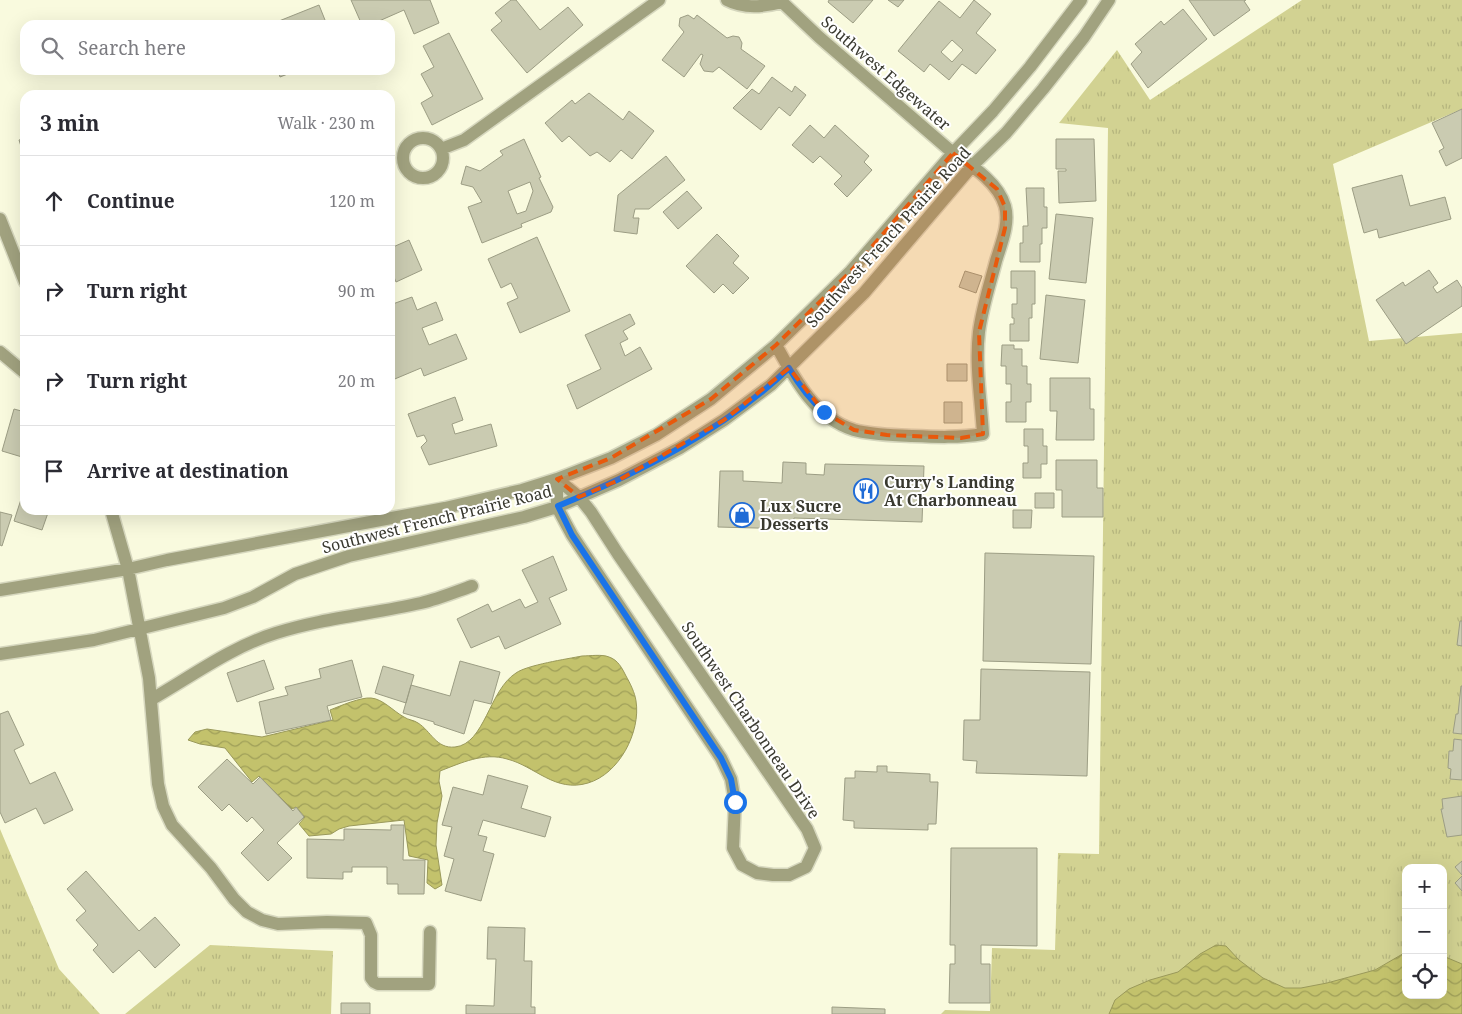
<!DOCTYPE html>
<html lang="en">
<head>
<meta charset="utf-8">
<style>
  :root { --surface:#fff; --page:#f2f2f3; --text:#2b2b33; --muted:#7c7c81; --line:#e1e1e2 }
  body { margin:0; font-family:"Noto Serif",serif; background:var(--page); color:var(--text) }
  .controls { position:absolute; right:15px; bottom:15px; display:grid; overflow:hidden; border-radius:10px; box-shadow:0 5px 20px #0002 }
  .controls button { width:45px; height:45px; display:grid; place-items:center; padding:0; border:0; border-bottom:1px solid var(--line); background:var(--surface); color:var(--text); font:25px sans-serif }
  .stop { position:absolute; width:15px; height:15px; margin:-11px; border:4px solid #1a73e8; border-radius:50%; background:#fff }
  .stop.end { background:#1a73e8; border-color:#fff; box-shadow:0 1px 5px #0008 }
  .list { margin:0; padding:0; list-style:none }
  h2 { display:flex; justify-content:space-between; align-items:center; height:65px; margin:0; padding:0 20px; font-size:21px }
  h2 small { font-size:16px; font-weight:400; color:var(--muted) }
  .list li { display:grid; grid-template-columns:32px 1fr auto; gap:15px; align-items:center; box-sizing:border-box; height:90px; padding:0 20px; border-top:1px solid var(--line) }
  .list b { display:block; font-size:19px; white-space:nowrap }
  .list em { font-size:16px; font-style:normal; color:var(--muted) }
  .icon { flex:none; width:28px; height:28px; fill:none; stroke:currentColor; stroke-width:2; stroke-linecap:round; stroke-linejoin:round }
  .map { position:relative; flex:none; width:1462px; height:1014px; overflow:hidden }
  .search { position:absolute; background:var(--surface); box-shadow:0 5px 20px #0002; left:20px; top:20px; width:375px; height:55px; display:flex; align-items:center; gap:12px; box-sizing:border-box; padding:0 18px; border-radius:15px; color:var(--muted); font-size:19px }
  .panel { position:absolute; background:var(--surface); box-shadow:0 5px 20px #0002; left:20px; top:90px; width:375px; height:425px; border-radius:15px }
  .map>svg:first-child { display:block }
</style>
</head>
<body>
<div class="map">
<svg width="1462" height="1014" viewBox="0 0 1462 1014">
  <defs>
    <pattern id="grass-tufts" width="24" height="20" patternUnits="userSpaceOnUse" patternTransform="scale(1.25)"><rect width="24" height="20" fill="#d2d292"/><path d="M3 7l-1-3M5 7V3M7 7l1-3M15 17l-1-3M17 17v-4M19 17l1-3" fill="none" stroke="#b5b57e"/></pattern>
    <pattern id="water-waves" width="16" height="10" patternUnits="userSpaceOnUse" patternTransform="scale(1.25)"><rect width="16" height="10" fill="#c3c26c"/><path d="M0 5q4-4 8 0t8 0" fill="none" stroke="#9f9f59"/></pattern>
  </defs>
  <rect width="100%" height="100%" fill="#f9fade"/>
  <path fill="url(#grass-tufts)" fill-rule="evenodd" d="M1302,0H1462V109L1333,164L1369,341L1462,333V1014H941L945,1010L990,1011L992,948L1055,950L1058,853L1099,854L1108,128L1059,123L1117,50L1150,100ZM1406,868H1443V995H1406Z
    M0,829L59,969L100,1014H0Z
    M210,945L333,951L331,1014H125Z"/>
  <path fill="url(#water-waves)" stroke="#9a995a" d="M582,656C590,656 602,654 609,657C618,660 622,668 626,676C630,683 635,693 636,701C641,732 619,774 588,783C555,793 535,766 507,759C484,752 461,763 440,771L439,781L442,796L437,823L436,845L442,885L435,889L427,883L428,860L409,856L404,820L349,826L339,829L331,834L309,836L299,824L305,817L296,807L292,809L259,776L252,782L225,748L200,744L188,740L195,732L207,729L262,737L333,720L330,710C340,706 361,697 371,698C383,699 393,711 404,717C408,720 414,720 418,723C431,731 436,749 455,747C485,744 489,690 516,673C527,665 567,659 582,656Z
    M1216,945L1226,946L1239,960L1263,978L1285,988H1301L1327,983L1375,970L1406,952V995H1443V956L1462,964V1014H1109L1115,1000L1129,989L1150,980L1178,972L1200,954Z"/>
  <path fill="#cacbb1" stroke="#9c9d84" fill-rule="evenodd" d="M351,0H430L439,23L414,34L404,10L370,25H362Z
    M511,0H516L540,30L568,7L583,25L527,73L491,30L502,21L495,13Z
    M829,0H873L853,23L828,2Z
    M888,0H904L898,7Z
    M974,0L991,14L976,33L996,50L976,74L962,64L949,80L930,64L924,72L898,51L939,1L960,18ZM952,40L963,50L952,62L941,52Z
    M1189,0H1246L1244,1L1250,10L1214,36Z
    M319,5L327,25H269Z
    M1183,9L1207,39L1148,88L1131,64L1142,52L1135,44L1161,21L1164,25Z
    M688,15L694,19L697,15L727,38L733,36L739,37L742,43L741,49L765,66L747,89L719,67L713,72L704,71L700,64L703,55L701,54L684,77L662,60L684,32L679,26L680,18Z
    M449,33L483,99L432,125L421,103L433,96L421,74L434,67L423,46Z
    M278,70H298L280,77Z
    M772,77L792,92L795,86L806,95L790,116L779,107L761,130L733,108L752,89L759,94Z
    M589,93L623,120L629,111L654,131L632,159L621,150L610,162L597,152L590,156L569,136L562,142L545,123L572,100L575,104Z
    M1462,109V158L1446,166L1439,151L1444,148L1432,123Z
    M810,125L824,138L835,125L869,156L864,162L872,170L847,197L834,184L842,176L820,156L813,163L792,145Z
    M25,138V159L19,140Z
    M524,139L541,177L539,178L553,207L551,212L521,224L522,227L482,243L468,207L482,202L473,187L461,184L466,166L480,171L503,155L500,151ZM530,182L533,191L526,211L517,214L508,191Z
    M1056,139H1094L1096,201L1059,203L1058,171H1066V169H1056Z
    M666,156L685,180L649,209H635L633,218H639L637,234L614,231L618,195Z
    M1402,175L1410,206L1445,197L1451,219L1379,238L1377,229L1364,233L1352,188Z
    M1026,188H1044V207H1047V228H1042V244H1040V262H1020V243H1023V226H1028Z
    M687,191L702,208L678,229L663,212Z
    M1056,214L1093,218L1086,283L1049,279Z
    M717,234L739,256L733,263L749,278L733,294L723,284L714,293L686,266Z
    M537,237L570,311L520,333L507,303L518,298L511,283L501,288L488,259Z
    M390,239L393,247L409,240L422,270L396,282L392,272L390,273Z
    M1429,270L1438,283L1433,287L1437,293L1457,280L1462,288V306L1406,344L1376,300L1403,282L1405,286Z
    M965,271L982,276L976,293L959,287Z
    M1011,271H1035V304H1032V318H1029V341H1010V324H1014V318H1012V304H1017V288H1011Z
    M1046,295L1085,300L1078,363L1040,359Z
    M412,297L417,310L436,302L443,320L422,328L429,345L456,334L467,359L424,376L421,368L390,381V305Z
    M630,314L635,324L623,331L628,339L620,343L625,356L640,347L652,369L577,409L567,385L601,369L585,335Z
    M1002,345H1014V349H1022V366H1027V384H1031V402H1026V422H1006V402H1011V384H1006V366H1001Z
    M947,364H967V381H947Z
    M1050,378H1090V409H1094V440H1056L1057,411H1050Z
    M455,397L463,420L452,424L455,434L491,424L497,446L429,465L421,447L427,441L424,435L417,437L408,414Z
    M944,402H962V423H944Z
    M14,409L25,412V445L22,457L2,451Z
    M1024,429H1043V446H1047V464H1041V478H1023V463H1028V446H1024Z
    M1056,460H1097V488H1103V517H1062V490H1056Z
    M783,462L806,463V474L824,475L825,464L924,466L922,522L794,518L793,529L718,527L720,471H743V481L782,483Z
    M25,487V510H49L42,530L14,521Z
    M1035,493H1054V508H1035Z
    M1013,510H1032L1031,528H1013Z
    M0,512L12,515L2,546L0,545Z
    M985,553L1094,556L1091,664L983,661Z
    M553,556L567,590L549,598L561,624L505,649L499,636L471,648L457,619L488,604L492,612L520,599L525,608L538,602L522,570Z
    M1460,621H1462V646L1457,645Z
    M264,660L274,689L237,702L227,673Z
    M352,660L362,697L327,706L331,720L266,734L259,702L288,695L285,687L321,678L319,669Z
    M460,661L500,672L491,704L474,700L464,734L434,724V722L403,713L411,685L450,696Z
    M383,666L414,675L406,703L375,693Z
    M981,669L1090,672L1087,776L976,773L977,761L963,760L964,720H980Z
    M1461,686H1462V734L1453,733L1456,714H1458Z
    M8,711L24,745L14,750L30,784L55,772L73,810L44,824L36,808L5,823L0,812V714Z
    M1454,739L1462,740V780L1450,779L1451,769L1448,768L1449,751H1453Z
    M227,759L253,784L260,777L293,811L296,807L304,817L277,843L292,858L268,881L241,853L264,830L252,817L247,822L229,804L222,811L198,787Z
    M877,766H887V772L930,774V782H938L936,824H928V830L854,828V821L843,820L845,778H855V771L877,772Z
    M488,775L528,786L521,808L551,817L545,837L483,820L478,835L487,837L483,851L494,854L481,901L445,891L454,859L444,856L452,827L442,825L453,787L483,795Z
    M1462,796V835L1447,837L1441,809H1443L1442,799Z
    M391,825H404L403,860H425L424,894H398V884H387V867H352V872H343V879L307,878V839L344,840V829L391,830Z
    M951,848H1037V946L981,945V964H990V1003H949L950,964H955V945H950Z
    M1462,861V875L1455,867Z
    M86,871L139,931L155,917L180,945L155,968L139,950L113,973L93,950L98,945L76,920L86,911L67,889Z
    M1462,876V891L1455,883Z
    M488,927L525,928L524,961H532L531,1007H535V1014H466V1005L494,1006L496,959H487Z
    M341,1003H370V1014H341Z
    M832,1007L885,1009V1014H832Z"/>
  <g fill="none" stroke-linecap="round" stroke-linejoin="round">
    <defs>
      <path id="minor" d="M727,0C744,9 764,7 782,2
        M403 158a20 20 0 1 1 40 0a20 20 0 1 1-40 0Z
        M441,149L464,140L659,0
        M0,219L25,282
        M776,345C794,378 815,418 854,430C872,435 893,435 911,436C936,437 959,438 983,434C981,400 975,365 979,332C982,308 990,284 996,261C1001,244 1010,224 1005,206C998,182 972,166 953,153L819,37L782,2
        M0,352L25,373
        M557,479L579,497L591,512L618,554L807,829L815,848L806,867L789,875H773L757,873L742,865L733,848L735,802L731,779L721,758L572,535L557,507Z
        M111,510L128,569L149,678L158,784L163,806L172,825L211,868L234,899L247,912L262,920L278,924L327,922L366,923L371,935V978L374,982L378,984H429L430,932
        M0,590L128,569L167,560L445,508L522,490L557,479L611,458L656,435L711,399L776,345L851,271L953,153L993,111L1030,67L1081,0
        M0,654L94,640L224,608L253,597L295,574L349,556L524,517L557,507L619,480L680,448L724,420L771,385L864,293L972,166L1006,133L1043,89L1084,37L1109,0
        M152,699C192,676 231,647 276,633C323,618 373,614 421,603C438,599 455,592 472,586"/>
    </defs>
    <use href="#minor" stroke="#d6d7be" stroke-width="15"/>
    <use href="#minor" stroke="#a1a27f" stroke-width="12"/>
  </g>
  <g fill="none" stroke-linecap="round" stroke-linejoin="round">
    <path stroke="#1a73e8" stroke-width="6" d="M735,802L731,779L721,758L572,535L558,506C640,472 723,431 789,368C799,385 809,399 824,412"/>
  </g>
  <path fill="#e8590c" fill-opacity="0.2" stroke="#e8590c" stroke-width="4" stroke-dasharray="10 6" stroke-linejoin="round" d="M953,153L997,189L1005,207V228L979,332L983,434L961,438L887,435L854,430L824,412L789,368L724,420L619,480L579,497L557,479L611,458L711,399L776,345L851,271Z"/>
  <defs>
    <symbol id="restaurant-ring" viewBox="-11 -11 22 22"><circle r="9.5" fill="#fff" stroke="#1f6bd6" stroke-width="1.5"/><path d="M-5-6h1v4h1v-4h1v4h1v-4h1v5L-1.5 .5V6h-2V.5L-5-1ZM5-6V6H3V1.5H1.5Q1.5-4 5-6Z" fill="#1f6bd6"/></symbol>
    <symbol id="shop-ring" viewBox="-11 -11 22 22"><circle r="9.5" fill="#fff" stroke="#1f6bd6" stroke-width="1.5"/><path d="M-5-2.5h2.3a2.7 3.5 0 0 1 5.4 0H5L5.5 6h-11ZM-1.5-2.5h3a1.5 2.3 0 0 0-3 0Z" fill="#1f6bd6"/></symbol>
  </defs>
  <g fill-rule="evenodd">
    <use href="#restaurant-ring" x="852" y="477" width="28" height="28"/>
    <use href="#shop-ring" x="728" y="501" width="28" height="28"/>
  </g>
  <g text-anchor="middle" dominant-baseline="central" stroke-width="4" stroke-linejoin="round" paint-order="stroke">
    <g font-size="16" fill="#39392f" stroke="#fff">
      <text transform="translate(886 73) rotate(41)">Southwest Edgewater</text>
      <text transform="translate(888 237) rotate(-48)">Southwest French Prairie Road</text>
      <text transform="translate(437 519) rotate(-14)">Southwest French Prairie Road</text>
      <text transform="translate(751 720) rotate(56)">Southwest Charbonneau Drive</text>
    </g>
    <g font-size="16" font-weight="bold" fill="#39392f" stroke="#fff" text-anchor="start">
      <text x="884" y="482">Curry's Landing<tspan x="884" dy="18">At Charbonneau</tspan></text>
      <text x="760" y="506">Lux Sucre<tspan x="760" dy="18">Desserts</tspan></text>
    </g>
  </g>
</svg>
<div class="controls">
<button>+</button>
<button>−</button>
<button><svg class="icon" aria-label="locate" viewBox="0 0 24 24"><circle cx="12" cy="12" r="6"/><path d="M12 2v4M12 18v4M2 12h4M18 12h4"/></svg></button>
</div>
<div class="stop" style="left:735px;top:802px"></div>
<div class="stop end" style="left:824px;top:412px"></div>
<div class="search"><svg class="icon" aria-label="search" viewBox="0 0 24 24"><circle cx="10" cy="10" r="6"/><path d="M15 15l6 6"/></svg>Search here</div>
<section class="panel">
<h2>3 min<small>Walk · 230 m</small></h2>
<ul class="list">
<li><svg class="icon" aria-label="ahead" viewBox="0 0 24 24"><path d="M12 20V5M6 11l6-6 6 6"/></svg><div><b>Continue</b></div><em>120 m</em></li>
<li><svg class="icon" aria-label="right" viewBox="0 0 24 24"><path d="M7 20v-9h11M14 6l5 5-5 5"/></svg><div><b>Turn right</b></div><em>90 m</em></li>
<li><svg class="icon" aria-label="right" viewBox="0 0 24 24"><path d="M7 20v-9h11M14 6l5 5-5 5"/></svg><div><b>Turn right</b></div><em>20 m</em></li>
<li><svg class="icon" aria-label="arrive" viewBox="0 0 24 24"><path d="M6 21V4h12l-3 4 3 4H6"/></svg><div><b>Arrive at destination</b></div></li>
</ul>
</section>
</div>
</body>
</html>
